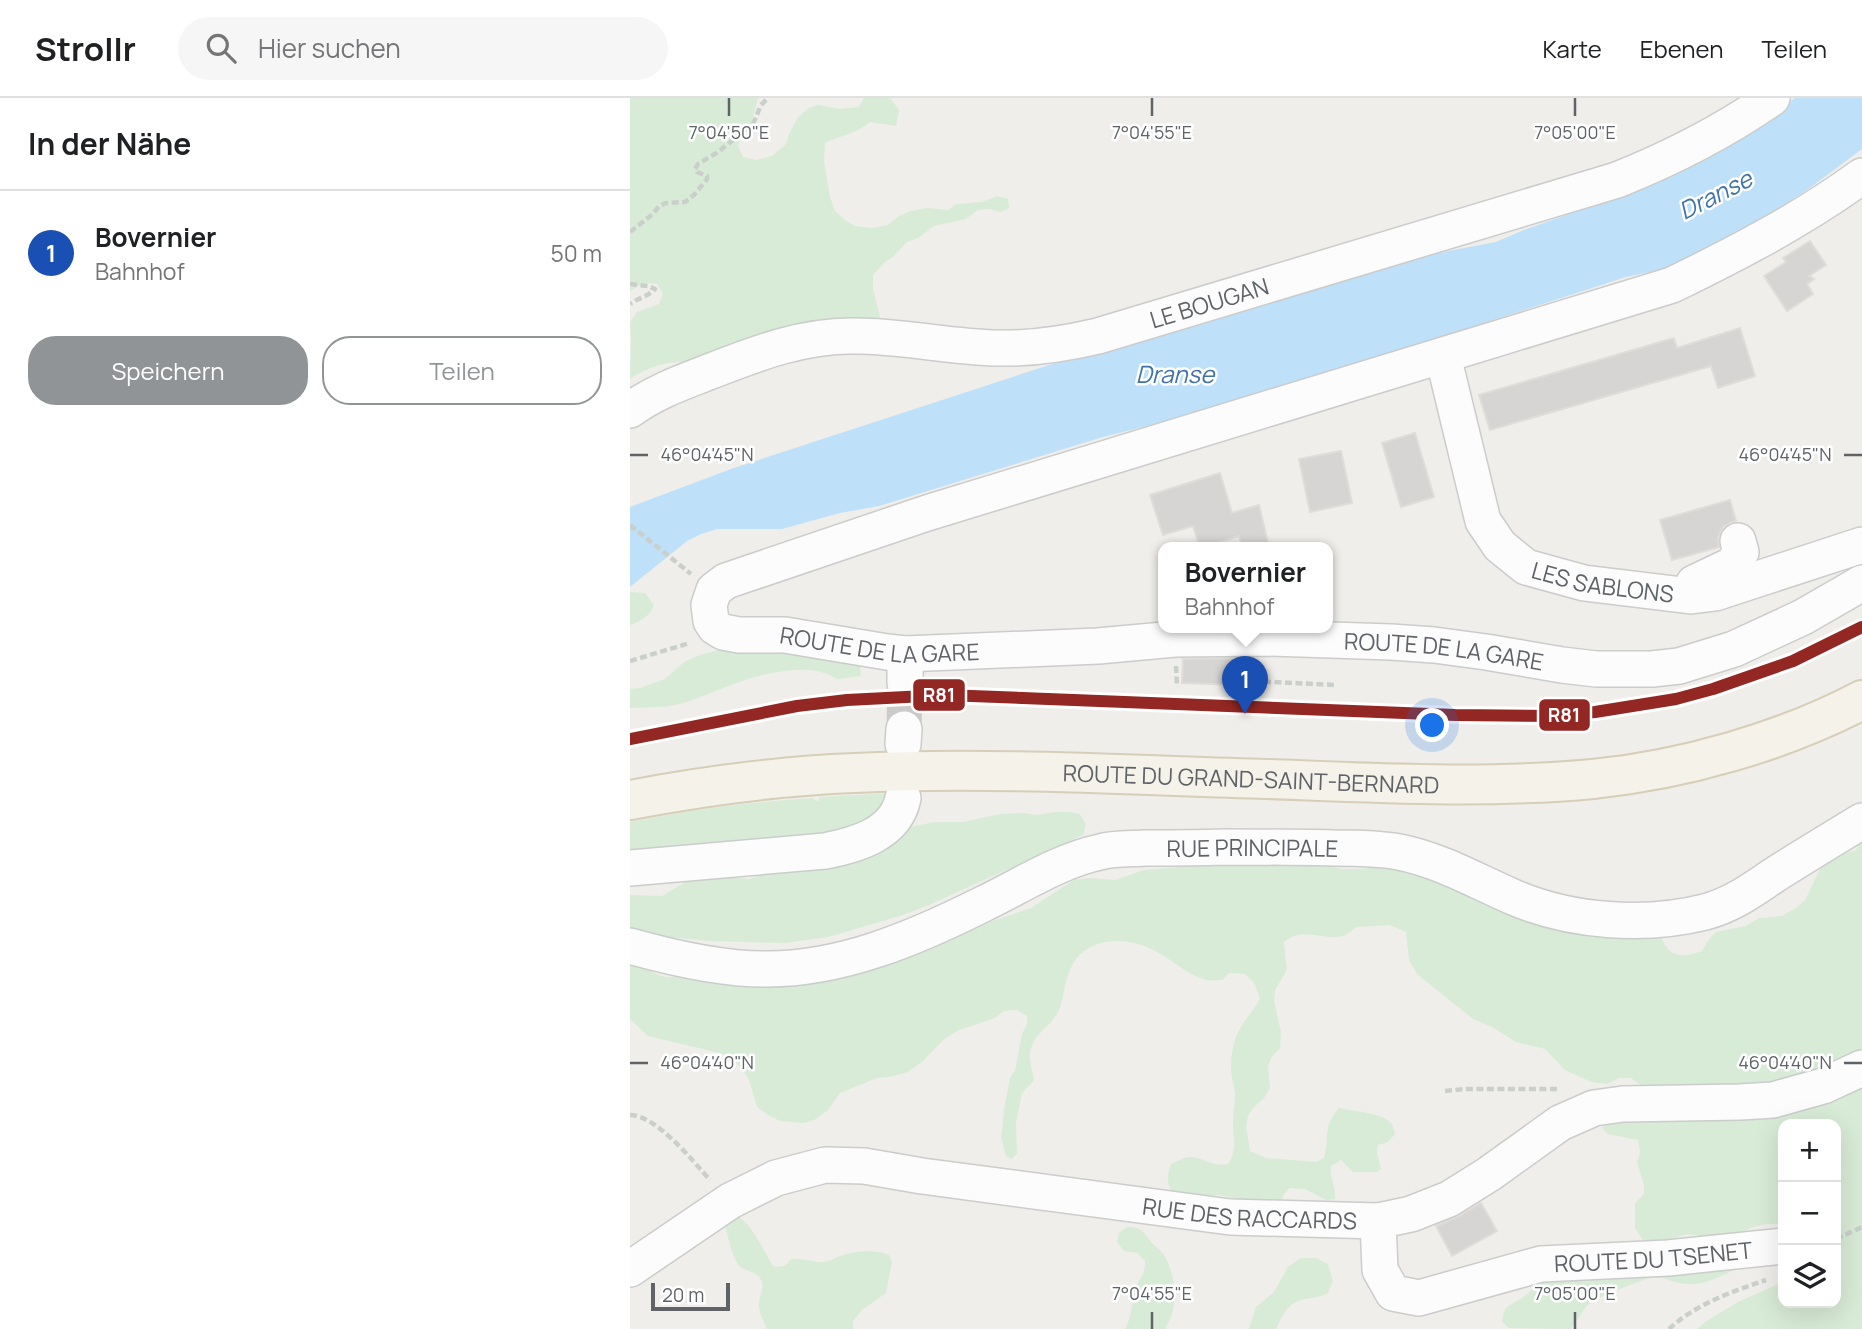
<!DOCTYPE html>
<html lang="de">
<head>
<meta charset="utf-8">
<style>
  :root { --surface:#fff; --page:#f6f6f6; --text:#202124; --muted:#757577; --line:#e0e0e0; --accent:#919496 }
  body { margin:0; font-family:Manrope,sans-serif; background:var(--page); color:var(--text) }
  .controls { position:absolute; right:21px; bottom:21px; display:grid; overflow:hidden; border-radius:14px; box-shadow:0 7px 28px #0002 }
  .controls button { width:63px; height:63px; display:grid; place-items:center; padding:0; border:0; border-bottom:2px solid var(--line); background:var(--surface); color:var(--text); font:35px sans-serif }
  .scale { position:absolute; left:21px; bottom:18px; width:79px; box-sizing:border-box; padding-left:7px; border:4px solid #5f6368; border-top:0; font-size:19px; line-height:24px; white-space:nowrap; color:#5f6368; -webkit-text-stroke:5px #fff; paint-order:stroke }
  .you { position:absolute; left:803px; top:628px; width:24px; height:24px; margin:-18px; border:5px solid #fff; border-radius:50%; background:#1a73e8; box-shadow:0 0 0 10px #1a73e833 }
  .badge { display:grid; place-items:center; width:46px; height:46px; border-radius:50%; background:var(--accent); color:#fff; font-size:23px; font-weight:700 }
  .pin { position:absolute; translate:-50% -58px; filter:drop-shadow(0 2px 4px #0008) }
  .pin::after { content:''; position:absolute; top:37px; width:24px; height:21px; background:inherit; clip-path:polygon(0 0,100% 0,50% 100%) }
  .popup { position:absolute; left:528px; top:444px; width:175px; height:91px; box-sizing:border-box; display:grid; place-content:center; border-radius:14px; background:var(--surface); filter:drop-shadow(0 2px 5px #0005); font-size:23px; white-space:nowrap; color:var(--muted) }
  .popup b { font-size:26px; color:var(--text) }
  .popup::after { content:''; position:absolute; left:50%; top:100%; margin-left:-14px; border:14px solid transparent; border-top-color:var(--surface) }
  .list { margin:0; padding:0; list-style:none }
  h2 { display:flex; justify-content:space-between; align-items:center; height:91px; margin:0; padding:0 28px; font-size:30px }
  h2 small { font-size:23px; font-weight:400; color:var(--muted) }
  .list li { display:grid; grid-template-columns:46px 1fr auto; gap:21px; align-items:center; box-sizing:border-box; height:126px; padding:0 28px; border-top:2px solid var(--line) }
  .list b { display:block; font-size:26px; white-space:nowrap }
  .list p { margin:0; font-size:23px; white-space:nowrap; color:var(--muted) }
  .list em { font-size:23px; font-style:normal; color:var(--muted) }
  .actions { display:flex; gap:14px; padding:21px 28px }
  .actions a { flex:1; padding:16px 0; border:2px solid var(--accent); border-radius:28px; text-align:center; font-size:24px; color:var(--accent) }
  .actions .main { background:var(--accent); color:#fff }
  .icon { flex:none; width:38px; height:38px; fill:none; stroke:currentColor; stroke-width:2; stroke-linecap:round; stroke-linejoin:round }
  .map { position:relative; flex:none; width:1232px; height:1231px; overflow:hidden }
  header { display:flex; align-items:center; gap:42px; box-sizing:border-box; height:98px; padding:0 35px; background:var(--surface); border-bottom:2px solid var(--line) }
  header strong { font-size:33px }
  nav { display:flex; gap:38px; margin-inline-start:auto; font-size:24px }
  .search { width:490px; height:63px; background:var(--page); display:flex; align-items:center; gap:18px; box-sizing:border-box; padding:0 24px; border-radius:38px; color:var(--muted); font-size:26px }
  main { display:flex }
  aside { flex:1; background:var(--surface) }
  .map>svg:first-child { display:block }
</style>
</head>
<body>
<header>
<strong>Strollr</strong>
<div class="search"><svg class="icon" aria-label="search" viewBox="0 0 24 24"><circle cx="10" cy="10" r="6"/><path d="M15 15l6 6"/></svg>Hier suchen</div>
<nav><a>Karte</a><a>Ebenen</a><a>Teilen</a></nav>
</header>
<main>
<aside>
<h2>In der Nähe<small></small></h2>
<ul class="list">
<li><span class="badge" style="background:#1a4fb4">1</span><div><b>Bovernier</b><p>Bahnhof</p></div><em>50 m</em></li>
</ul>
<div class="actions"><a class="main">Speichern</a><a>Teilen</a></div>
</aside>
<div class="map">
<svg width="1232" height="1231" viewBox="0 0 1232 1231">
  <rect width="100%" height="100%" fill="#efeeea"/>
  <path fill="#d8ebd6" d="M0,0H128L121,27L111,40L108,48L113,59L126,62L142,58L156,46L159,36L168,19L179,10L188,7L210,11L229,9L234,0H260L269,12L266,28L240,24C226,36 212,37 195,45L194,64L200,99L205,113L215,122L225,128L243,130L258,127L269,118L281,113L297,110L318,112L327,106L352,104L367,98L378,101L379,110L371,114L360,111L348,112L336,121L304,128L288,140L277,144L264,158L255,164L243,177V192L250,218L245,226L79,266C48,262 27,263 0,281L1,243L0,224L7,214L29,206L33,196L27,186L14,185L0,193Z
    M2,494L15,495L24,507C20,518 11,523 0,527V495Z
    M88,552L214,557L230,568L231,578L207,581C181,562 128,576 101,587C83,593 67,602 49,606C34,610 16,609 0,610V591L10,590L35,581L54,564L70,557Z
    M264,695L229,737L0,762V724C61,711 122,704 184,700V702L189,703V699Z
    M425,714H439L450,716L456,727L453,737L299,807L270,818L198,839L155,845L80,843L37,839L0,830V797L32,798L62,780L86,778L119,781L276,730L304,724H334L370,716L394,715L407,717Z
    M1232,741V1231H1067L1075,1224L1108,1204L1153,1184V1205H1206V1026H1153V1126C1135,1125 1121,1127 1107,1139L1109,1166C1102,1174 1097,1176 1087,1180C1073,1186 1061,1188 1045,1184C1038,1182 1032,1179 1024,1179C1018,1179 964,1201 960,1205C952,1212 947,1223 941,1231L879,1230L872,1224C874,1208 877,1209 889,1202C898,1197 904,1187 913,1181L1081,1144C1068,1135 1051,1133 1039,1145L1014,1144L1005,1130V1105L1014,1096V1087L1007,1065L1010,1054L1008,1042L978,1036L972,1030L984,1020L1017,1018L1012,988L1001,980H989L977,986L961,984L935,972L915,951L886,944L862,929L843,921L787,876L779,862L776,834L760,827L726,829C706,850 687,831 664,838C661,839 657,842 654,844L657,872L645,892L644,903L651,934L650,950L641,960L638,969L640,990L634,1000L623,1010L618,1018L616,1028L620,1053L636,1060L686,1064L694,1060C700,1038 692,1030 709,1010C723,1013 753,1015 761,1025C763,1027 764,1033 765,1036L758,1044L748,1047L747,1054L751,1071L747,1074H723L711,1062L701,1068C699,1079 706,1089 705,1101L696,1102L675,1091L660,1090L654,1096L649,1109L588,1097L573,1098L566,1103L545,1101C538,1087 535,1081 541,1066C546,1064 553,1060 558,1059C572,1058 584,1070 598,1066C608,1050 603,1041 603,1024C603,1015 605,1006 605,996C605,991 603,986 602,980C600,968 601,954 605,942C610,925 623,915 630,900L624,885L615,876L599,875L592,882C587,882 581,883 576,882C558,877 545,864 529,855C504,840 466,836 446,861C435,876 435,895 429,912C422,929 402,935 400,956C399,964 403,974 404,982L392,995L386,1025L387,1055L382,1061L376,1058L371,1040L374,1012L380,980L385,972L392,936L397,926V918L387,912L374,913L365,920L329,932L314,941L294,962L278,974L259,979L247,980L210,995L198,1012L184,1022L174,1025L150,1023L138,1017L127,1009L119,982L113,972L98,957L18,938L0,921V859C13,868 31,884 48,878C52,877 55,874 58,872L260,867L281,856L305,850L320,839L333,833L401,810L444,782L459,780L485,782L514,772L584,766L673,762L711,771H730L760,767L1031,838C1038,860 1052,860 1072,853L1079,841L1086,834L1116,828L1129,820L1152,818L1166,810L1175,802L1192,767L1203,759L1226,752Z
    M109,1119C122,1127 134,1153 143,1168C152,1170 156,1168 161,1161C173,1160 183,1165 194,1164C201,1163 204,1160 210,1158C225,1153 244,1151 259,1157L262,1164L256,1195L232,1212L223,1223V1231H137C133,1222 128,1214 129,1204C130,1197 135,1189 131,1182C128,1174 119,1174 112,1170C102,1163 99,1140 95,1128L98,1121Z
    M497,1129C514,1129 513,1135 523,1146C527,1150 532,1153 534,1157C544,1173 547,1198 542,1216C541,1221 537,1226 535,1231H495C502,1219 501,1209 503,1196C507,1180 516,1180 515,1163L507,1155L494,1153L487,1144L489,1135Z
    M671,1160H686L698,1166L703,1183L698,1195C686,1201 682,1199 671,1202C657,1206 652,1219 646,1231H619L626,1209L644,1194L658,1169Z"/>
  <path fill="#bfe0f9" d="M1165,0H1232V51L1181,89L1124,127L1043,169L996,179L637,295L553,319L473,339L249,408L210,415L152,431H87L71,436L57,443L0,489V409L101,371L511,237L679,190L818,153L866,144L894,132L987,99L1152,10Z"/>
  <path fill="#d6d5d3" stroke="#deddd9" stroke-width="2" d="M1180,143L1196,167L1179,178L1184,181L1177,186L1183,196L1157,213L1134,178L1156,164L1153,160Z
    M1110,230L1125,278L1088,290L1081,268L860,332L849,297L1044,240L1047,250Z
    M785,335L804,399L771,409L752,345Z
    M711,353L722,405L680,414L669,361Z
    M590,375L602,415L629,407L638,445L612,447L609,438L570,450L563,428L533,437L520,397Z
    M1100,402L1106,423L1102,424L1093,429L1088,439L1089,449L1042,462L1030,422Z
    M609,560V587L552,585L553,561Z
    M851,1105L867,1133L822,1158L806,1128L829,1118Z"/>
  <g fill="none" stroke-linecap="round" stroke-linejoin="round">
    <path stroke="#cbcbca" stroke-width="35" stroke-dasharray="35 18" stroke-linecap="butt" d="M274,631L275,585"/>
    <defs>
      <g id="minor">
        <path id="s1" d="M1232,78C1173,121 1108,155 1042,187L297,415L96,483L84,492L79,507L81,523L85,529L93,534L109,537H155L257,554L275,556L468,548L545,541L637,540L761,544L804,547L856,554L932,567L966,571H1022L1049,568L1104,551L1173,519L1232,485"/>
        <path id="s2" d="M813,258L853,423L870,448L896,469L954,485L1061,498L1085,495L1232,447"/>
        <path id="s3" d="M0,312C23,295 50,285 76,275C125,256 172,237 225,238C273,238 320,249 368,250C402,251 434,246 468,238L987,82C1042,60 1093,34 1142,0"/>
        <path d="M1064,485L1102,467L1111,454L1108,443"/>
        <path d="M275,556V585"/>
        <path d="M273,646L274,631"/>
        <path d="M0,770L195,753C226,747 266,736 273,700"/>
        <path id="s4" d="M0,848C43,860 90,871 134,871C210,872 285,840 351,807C389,789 428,763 470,754C484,750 500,751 515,750C541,750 567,750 593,749C630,749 667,749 704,750C725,750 748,750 769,754C810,762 846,783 883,799C941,824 1015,829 1075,814C1105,806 1124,790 1149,774C1176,757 1204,740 1232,723"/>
        <path id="s5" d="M748,1123L750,1172L763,1195L789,1200L911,1166L1038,1160L1153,1148"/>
        <path id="s6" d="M0,1171L100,1103L146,1080L195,1067L234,1068L292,1078L600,1119L748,1123L781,1116L819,1101L859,1076L930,1025L964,1010L993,1006L1110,1004L1143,1002L1193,988L1232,970"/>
      </g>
      <g id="major">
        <path id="s7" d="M0,702C74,688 148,678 224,675C361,669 499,677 637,681C745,685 855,691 963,681C1052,672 1152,644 1232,602"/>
      </g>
    </defs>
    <use href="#minor" stroke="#cbcccc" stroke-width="38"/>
    <use href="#major" stroke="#d7ceb8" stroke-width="42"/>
    <path stroke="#cacfcc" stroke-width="4.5" stroke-dasharray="7 3.5" stroke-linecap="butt" d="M0,134L23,116L29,108L36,105L55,104L64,97L77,81V78L67,74L65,71L68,66L88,54L123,26L131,7L138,0
      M0,186L18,188L25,191C19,198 8,200 0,206
      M0,427L61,476
      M0,563L60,545
      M546,568L547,589
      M622,592V583L705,587
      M815,993L835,991H929
      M0,1017C26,1017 63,1063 80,1082
      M1206,1141L1232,1129
      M1039,1231C1066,1206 1101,1194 1136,1182"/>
    <use href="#minor" stroke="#fdfcfc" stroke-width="35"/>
    <use href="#major" stroke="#f4f2e9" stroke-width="38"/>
    <defs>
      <path id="rail-1" d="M0,641L167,608L217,602L315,597L825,617L924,618L965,614L1046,601L1083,591L1163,563L1232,529"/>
    </defs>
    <use href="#rail-1" stroke="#fff" stroke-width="18"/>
    <use href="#rail-1" stroke="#932723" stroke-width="12"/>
  </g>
  <path fill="none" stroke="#5f6368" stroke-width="2.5" d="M99,0V18M522,0V18M945,0V18M0,357H18M1214,357H1232M0,965H18M1214,965H1232M522,1214V1231M945,1214V1231"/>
  <g text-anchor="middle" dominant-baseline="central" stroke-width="5" stroke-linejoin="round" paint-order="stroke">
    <g font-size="23" fill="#5f6368" stroke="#fff">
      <text stroke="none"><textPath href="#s3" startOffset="600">LE BOUGAN</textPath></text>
      <text stroke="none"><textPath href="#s2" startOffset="312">LES SABLONS</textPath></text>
      <text stroke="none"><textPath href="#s1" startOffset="1432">ROUTE DE LA GARE</textPath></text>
      <text stroke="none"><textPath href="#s1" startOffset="1998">ROUTE DE LA GARE</textPath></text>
      <text stroke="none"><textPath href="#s7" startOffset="623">ROUTE DU GRAND-SAINT-BERNARD</textPath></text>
      <text stroke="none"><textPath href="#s4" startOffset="648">RUE PRINCIPALE</textPath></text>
      <text stroke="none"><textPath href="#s6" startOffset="651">RUE DES RACCARDS</textPath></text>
      <text stroke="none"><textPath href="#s5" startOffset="341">ROUTE DU TSENET</textPath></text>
    </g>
    <g font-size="24" font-style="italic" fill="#4174aa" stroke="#fff">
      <text transform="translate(1085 96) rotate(-27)">Dranse</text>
      <text x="545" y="275">Dranse</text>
    </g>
  </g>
  <g font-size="18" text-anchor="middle" fill="#5f6368" stroke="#fff" stroke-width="5" stroke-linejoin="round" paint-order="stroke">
    <text x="99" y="41">7°04'50"E</text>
    <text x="522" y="41">7°04'55"E</text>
    <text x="945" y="41">7°05'00"E</text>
    <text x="77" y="363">46°04'45"N</text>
    <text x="1155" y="363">46°04'45"N</text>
    <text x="77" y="971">46°04'40"N</text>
    <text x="1155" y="971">46°04'40"N</text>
    <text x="522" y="1202">7°04'55"E</text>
    <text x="945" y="1202">7°05'00"E</text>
  </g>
  <g stroke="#fff" stroke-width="2.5">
    <rect x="282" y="580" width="54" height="34" rx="7" fill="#932723"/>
    <rect x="908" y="600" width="53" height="34" rx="7" fill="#932723"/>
  </g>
  <g font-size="19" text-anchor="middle" font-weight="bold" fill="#fff">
    <text x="309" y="604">R81</text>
    <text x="934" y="624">R81</text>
  </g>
</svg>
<div class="controls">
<button>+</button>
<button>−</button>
<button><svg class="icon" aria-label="layers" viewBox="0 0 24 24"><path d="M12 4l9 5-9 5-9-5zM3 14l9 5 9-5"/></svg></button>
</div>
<div class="scale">20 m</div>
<div class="you"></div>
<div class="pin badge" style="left:615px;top:616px;background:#1a4fb4">1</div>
<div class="popup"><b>Bovernier</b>Bahnhof</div>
</div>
</main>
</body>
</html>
